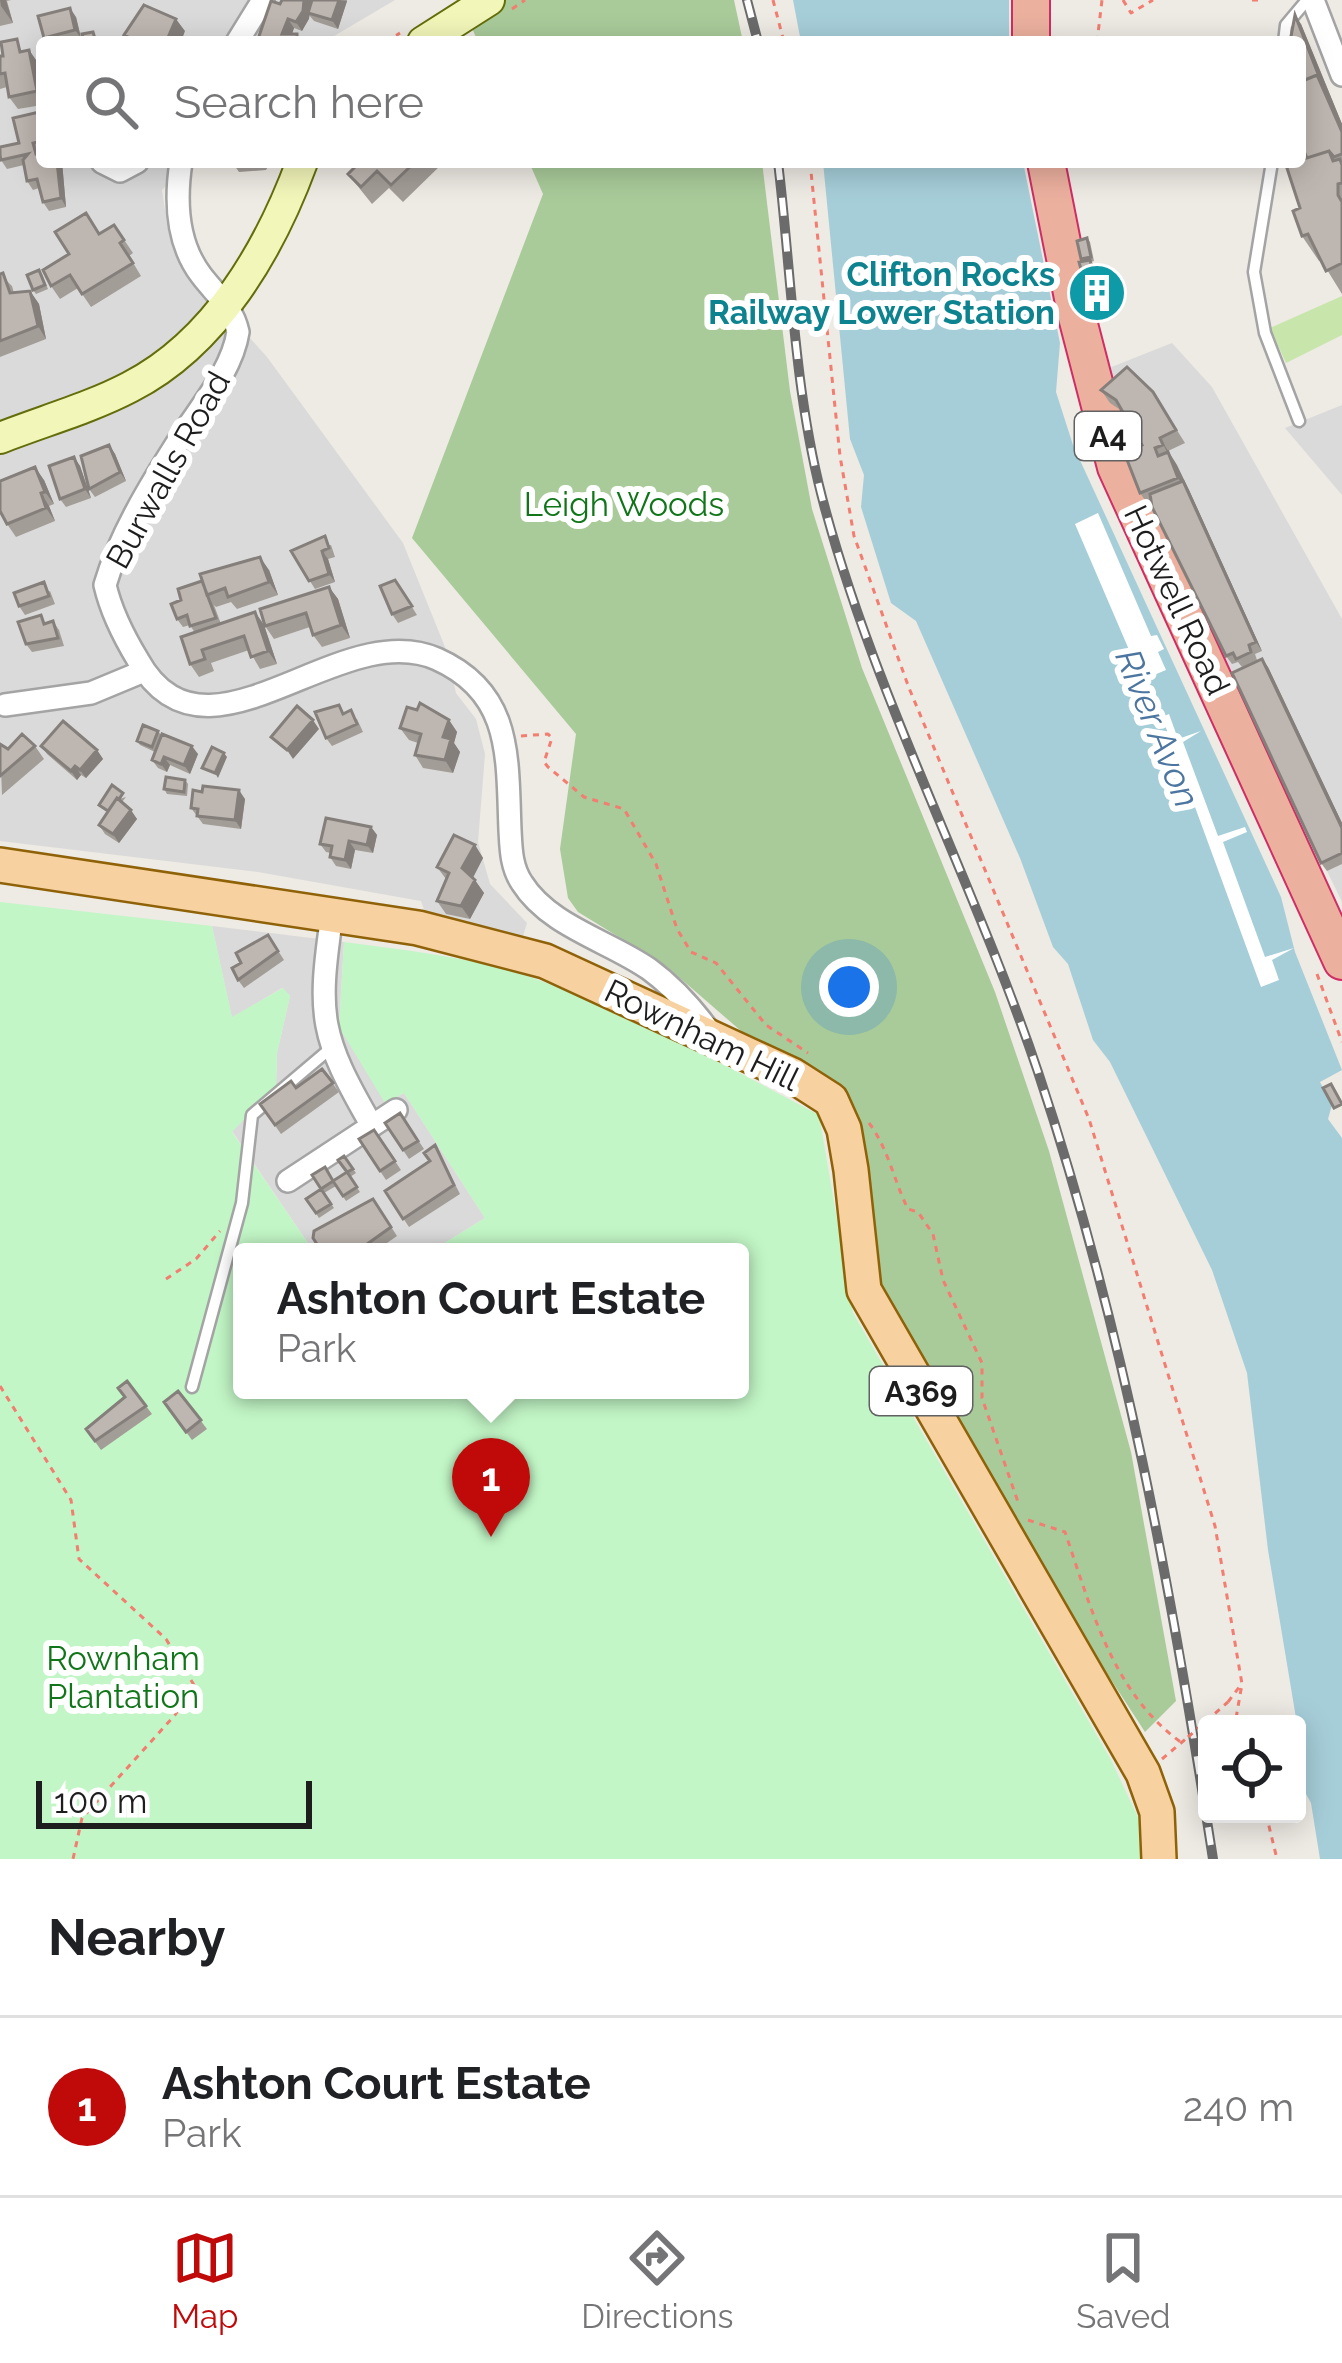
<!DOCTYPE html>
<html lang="en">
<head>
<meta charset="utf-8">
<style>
  :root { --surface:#fff; --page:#f6f6f6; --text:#202124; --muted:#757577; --line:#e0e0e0; --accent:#c00a0a }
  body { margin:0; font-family:Raleway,sans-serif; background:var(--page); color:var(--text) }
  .controls { position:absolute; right:36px; bottom:36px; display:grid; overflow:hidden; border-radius:12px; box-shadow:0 6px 30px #0003 }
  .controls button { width:108px; height:108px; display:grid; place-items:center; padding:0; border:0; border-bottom:3px solid var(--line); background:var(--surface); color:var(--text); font:60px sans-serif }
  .scale { position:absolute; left:36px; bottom:30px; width:276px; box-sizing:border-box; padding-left:12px; border:6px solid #1d1d1d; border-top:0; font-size:33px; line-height:42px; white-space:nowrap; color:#1d1d1d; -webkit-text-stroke:9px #fff; paint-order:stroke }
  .you { position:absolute; left:849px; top:987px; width:42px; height:42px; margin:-30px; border:9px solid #fff; border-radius:50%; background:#1a73e8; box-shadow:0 0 0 18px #1a73e833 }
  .badge { display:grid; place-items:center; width:78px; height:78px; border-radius:50%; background:var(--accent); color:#fff; font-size:39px; font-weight:700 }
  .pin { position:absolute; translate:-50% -99px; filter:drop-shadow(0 3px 6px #0008) }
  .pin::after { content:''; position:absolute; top:63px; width:42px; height:36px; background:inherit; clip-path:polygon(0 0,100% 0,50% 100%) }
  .popup { position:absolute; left:233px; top:1243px; width:516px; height:156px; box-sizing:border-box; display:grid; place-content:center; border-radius:12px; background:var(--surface); filter:drop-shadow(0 3px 9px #0005); font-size:39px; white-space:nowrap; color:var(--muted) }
  .popup b { font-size:45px; color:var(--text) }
  .popup::after { content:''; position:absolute; left:50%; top:100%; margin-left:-24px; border:24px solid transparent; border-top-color:var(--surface) }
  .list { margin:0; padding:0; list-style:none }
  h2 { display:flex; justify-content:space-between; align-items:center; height:156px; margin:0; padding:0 48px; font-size:51px }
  h2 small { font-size:39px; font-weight:400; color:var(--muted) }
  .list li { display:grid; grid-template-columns:78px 1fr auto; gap:36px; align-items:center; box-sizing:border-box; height:180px; padding:0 48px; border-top:3px solid var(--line) }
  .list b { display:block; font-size:45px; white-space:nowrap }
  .list p { margin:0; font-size:39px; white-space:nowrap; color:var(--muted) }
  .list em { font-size:39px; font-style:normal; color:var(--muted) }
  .icon { flex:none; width:66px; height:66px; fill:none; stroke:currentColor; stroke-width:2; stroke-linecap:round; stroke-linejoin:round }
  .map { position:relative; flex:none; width:1342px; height:1859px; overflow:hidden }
  .search { position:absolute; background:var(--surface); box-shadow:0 6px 30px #0003; left:36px; right:36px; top:36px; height:132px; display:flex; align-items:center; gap:30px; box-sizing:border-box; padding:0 42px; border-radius:12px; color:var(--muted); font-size:45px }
  .sheet { height:336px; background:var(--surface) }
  nav { display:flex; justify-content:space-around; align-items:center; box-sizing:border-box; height:168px; border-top:3px solid var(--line); background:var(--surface); font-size:33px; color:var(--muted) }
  nav a { display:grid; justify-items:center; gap:6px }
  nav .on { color:var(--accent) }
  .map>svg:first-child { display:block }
</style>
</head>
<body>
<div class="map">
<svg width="1342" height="1859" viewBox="0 0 1342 1859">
  <rect width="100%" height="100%" fill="#eeeae4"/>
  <path fill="#dbdada" d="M0,0H395L324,42H42V162H188L162,190L168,231L185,265L267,357L403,543L445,647L456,693L476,719L485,754L478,842L490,884L527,923L523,936L426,915L421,901L258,872L0,841Z
    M1172,343L1212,387L1342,619V902L1129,460L1104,370Z
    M1342,405V495L1285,428Z
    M212,926L344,942L339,1027L386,1102L404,1093L485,1218L430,1252H314L232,1131L276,1086L277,1053L290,996L282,988L232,1018Z"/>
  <path fill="#c8e6ac" d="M1342,296V335L1286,363L1270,328Z"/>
  <path fill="#a9cb9a" d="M460,0H734L743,42H478Z
    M529,162H762L790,391L812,509L862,668L995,992L1049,1151L1131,1452L1176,1701L1145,1732L1047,1581L874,1286L848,1092L763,1050L666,966L578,912L568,898L560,849L576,734L412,538L543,194Z"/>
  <path fill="#c2f6c6" d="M0,902L212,926L232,1017L283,988L290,996L277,1053L276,1086L232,1132L314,1252H242V1390H740V1252H430L485,1218L404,1093L385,1103L339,1027L344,942C411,951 481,958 544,982C639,1018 730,1068 819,1115L853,1313L1111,1760L1151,1845L1146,1859H0Z"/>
  <path fill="#a6ced9" d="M793,0H1009V42H801Z
    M823,162H1023L1060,343L1056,392L1073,445L1281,897L1295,952L1342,1070L1320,1082L1332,1105L1328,1119L1342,1138V1859H1320L1311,1803L1297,1778V1724L1268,1550L1247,1373L1212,1270L1110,1062L1093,1040L1068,964L1053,947L1020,858L916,621L891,603L861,507L864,475L850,439Z"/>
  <path fill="#fff" d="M1098,513L1151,636L1157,635L1164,649L1158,652L1166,670L1142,680L1075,524Z
    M1169,714L1178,739L1201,731L1183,742L1218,836L1245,827L1247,832L1223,842L1265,957L1294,948L1272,960L1279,980L1261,987L1162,717Z"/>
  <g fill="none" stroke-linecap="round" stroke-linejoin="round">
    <defs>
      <path id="service" d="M1284,42L1286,25L1307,0
        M1272,162L1254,272L1265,333L1299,421
        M192,1387L242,1203L252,1115L331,1048"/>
      <path id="minor" d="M1313,0L1342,75
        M237,42L263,0
        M102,162L120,171L137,162
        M181,162C175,201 176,242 201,275C216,295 232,306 238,332C232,371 200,407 179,440C151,484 120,534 105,585C111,611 124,637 138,660C206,782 338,615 437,659C513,693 507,758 510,830C511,848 511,867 522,883C549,926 609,941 649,969C675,988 694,1010 712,1035
        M5,705L91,693L144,671
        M332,915C317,1017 320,1036 372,1126
        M288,1181L396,1110"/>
      <path id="secondary" d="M423,42L489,0
        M0,438C43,421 90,408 130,387C216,343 270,249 302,162"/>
      <path id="primary" d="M0,865L418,928L545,961L792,1075L831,1100L844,1129L851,1170L864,1290L1143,1773L1157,1812L1159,1859"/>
      <path id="trunk" d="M1031,42V0
        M1046,162L1076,313L1116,467L1342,961"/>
    </defs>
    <use href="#service" stroke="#a4a4a4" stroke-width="15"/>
    <use href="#minor" stroke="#a4a4a4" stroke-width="26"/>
    <use href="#secondary" stroke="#636e0a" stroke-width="34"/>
    <use href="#primary" stroke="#8f6208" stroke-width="38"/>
    <use href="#trunk" stroke="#d02d64" stroke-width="40"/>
    <path stroke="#f27d70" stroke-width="3" stroke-dasharray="6 6" stroke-linecap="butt" d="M773,0L784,42
      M1123,0L1131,13L1153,0
      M1252,0H1258
      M512,9L525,0
      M386,42L400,33
      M1097,42L1102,0
      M810,162L840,456L854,536L909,688L1089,1119L1215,1526L1242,1684L1235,1724
      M521,736L548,734L552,738L544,762L548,767L584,797L624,809L656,864L677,929L691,952L716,963L766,1025L808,1053
      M1317,974L1342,1042
      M869,1123C888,1148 894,1181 908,1209L918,1212L933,1234L943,1280L982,1363V1398L1018,1502
      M166,1279L196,1259L220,1231
      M0,1386L71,1500L79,1559L166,1639L194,1685L175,1715L82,1818L73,1859
      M1028,1520L1065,1532C1091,1608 1113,1694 1182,1743
      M1228,1702L1240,1686
      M1162,1759L1188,1737
      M1266,1814L1277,1859"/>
    <use href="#service" stroke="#fff" stroke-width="10"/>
    <use href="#minor" stroke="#fff" stroke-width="21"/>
    <use href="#secondary" stroke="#f3f6b9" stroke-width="30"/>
    <use href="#primary" stroke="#f7d1a0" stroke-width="33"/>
    <use href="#trunk" stroke="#ecb09f" stroke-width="36"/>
    <defs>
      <path id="rail" d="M747,0L758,42
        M778,162C792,278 794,399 826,512C879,705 974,882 1038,1072C1125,1333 1171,1588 1213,1859"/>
    </defs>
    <use href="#rail" stroke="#6b6b6b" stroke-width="10"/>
    <use href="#rail" stroke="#fff" stroke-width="6" stroke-dasharray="18" stroke-linecap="butt"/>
    <path stroke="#f27d70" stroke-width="3" stroke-dasharray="6 6" stroke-linecap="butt" d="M1188,1737L1228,1702"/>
  </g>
  <path fill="#a39d97" d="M0,0H11L7,1L13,23L0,26Z
    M282,0H347V1L338,29L314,21L309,15L302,31L294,28L292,34H297L303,42H257Z
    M76,17L81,38L67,42H47L44,38Z
    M1301,24L1342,124V294L1321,260L1319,261L1302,236L1300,208L1307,158Z
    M29,50L38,63L42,83V105L18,109L9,97L7,87L0,89V56Z
    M42,117V151L39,154L42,162H62L66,207L49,211L43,202L39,188L33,190L27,181L24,165L7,169L1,160Z
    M232,162H271L266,170L239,172Z
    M360,162L443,163L403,202L389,188L372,204L348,174Z
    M114,225L133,253L129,256L141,276L91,307L78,288L60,299L51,286L100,234Z
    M1087,238L1090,242L1094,261L1091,262L1096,268L1108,316L1098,318L1092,310L1081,259Z
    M0,274L12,286L14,293L30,291L39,304L46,339L0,357Z
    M42,274L48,289L36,294L33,290Z
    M1101,390L1153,392L1185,443L1168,451L1189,490L1262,651L1255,654L1257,660L1242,667L1238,662L1232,664L1226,656L1152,505L1149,506L1140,493L1142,445L1122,411L1110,403Z
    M109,445L115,454L126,481L95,497L89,489Z
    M74,457L80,466L91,498L66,507L60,499Z
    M44,480L54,504L49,506L55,521L16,537L7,524Z
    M331,545L335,557L328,559L335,582L315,589L291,551Z
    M269,570L278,595L237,609L231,602L216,607L214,605L221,624L255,612L264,625L277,664L260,669L249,650L211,663L214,671L199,677L190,664L195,633L190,625L183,627L177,619L171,604Z
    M395,580L417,615L398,623L392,614Z
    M329,587L338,599L350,638L322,647L313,635L310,627L274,639L265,626Z
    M50,591L55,604L25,615L19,606Z
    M53,621L59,630L64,646L32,652L26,644L47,623Z
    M1268,667L1342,823V864L1327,871L1321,863Z
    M345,713L357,719L363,732L332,746L326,738Z
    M449,720L457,732L454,743L460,752L453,773L423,768L415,755L418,743L409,740L400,728Z
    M158,731L161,735L198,754L190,774L170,765L167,772L158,768L152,760L155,752L140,745L137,741Z
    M0,744L8,749L35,746L44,759L2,795Z
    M41,746L97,750L103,759L86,778L81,775L77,780L47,754Z
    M185,780L188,784L187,796L167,794L164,789Z
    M202,792L245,799L241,829L203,824L191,808Z
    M126,797L122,802L137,819L119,843L105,834L99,825L107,812L99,805Z
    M371,827L377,835L373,853L355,850L351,869L336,866L330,857L331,853L326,852L320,844Z
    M475,845L483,858L473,878L484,893L470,919L446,914L437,901L446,879L437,867Z
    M268,935L284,960L244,988L238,980L241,963Z
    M322,1069L339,1092L281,1134L260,1104L296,1088Z
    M400,1113L424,1149L409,1159L385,1123Z
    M374,1130L401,1170L386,1180L359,1139Z
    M435,1145L460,1194L409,1227L385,1191L430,1161Z
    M344,1156L356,1173L350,1177L360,1192L346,1201L336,1186L324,1193L312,1175L334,1181L347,1172Z
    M321,1189L334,1208L319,1218L306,1199Z
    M373,1199L397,1236L374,1252H322Z
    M127,1381L152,1414L101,1450L86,1429L125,1398Z
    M178,1391L207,1429L192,1440L164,1402Z"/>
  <path fill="#857f7b" d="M0,0H6L13,23L1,6Z
    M304,0H312L309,19L302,31L296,22Z
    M339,0L347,1L338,29L332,20Z
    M70,8L76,17L81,38L75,30Z
    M1295,15L1301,24L1342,124V132L1317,75Z
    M176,19L185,31L181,42H166Z
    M288,19L294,28L289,42L282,34Z
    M29,50L38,63L42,83V98L37,91Z
    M57,162H62L66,207L61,198Z
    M1090,260L1096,268L1108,316L1102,308Z
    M30,291L39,304L46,339L38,326Z
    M1160,438L1177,465L1189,490L1262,651L1256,642L1187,491L1178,478L1168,454Z
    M109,445L115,454L126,481L120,472Z
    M74,457L80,466L91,498L85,489Z
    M35,467L44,480L54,504L45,492Z
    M41,493L49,506L55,521L46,508Z
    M322,551L328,559L335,582L329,574Z
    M260,557L269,570L278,595L269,582Z
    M329,587L338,599L350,638L341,625Z
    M255,612L264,625L277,664L268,651Z
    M1262,659L1268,667L1342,823V828Z
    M313,720L319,729L293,759L287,750Z
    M449,720L457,732L454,743L460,752L453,773L445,760L443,737Z
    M192,746L198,754L190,774L184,765Z
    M97,750L103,759L86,778L80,770Z
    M224,753L227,757L218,778L215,773Z
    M164,757L170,765L167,772L161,764Z
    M75,766L81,775L77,780L71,771Z
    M239,790L245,799L241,829L235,820Z
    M131,810L137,819L119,843L113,834Z
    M371,827L377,835L373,853L367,845Z
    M349,841L355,850L351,869L345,860Z
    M475,845L483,858L471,881L462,868Z
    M475,880L484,893L470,919L461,906Z"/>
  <path fill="#beb6b0" stroke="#857f7b" stroke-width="3" d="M282,0H304L303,11L296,22L288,19L282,34H297V42H257L271,1L280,4Z
    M312,0H339L332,20L308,13Z
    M144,5L176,19L166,42H128L130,38L124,35Z
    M70,8L75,30L44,38L38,16Z
    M1295,15L1320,79H1319L1317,75L1300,82V42H1290Z
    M93,32L96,42H84L82,34Z
    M17,39L20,52L29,50L37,91L9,97L5,73L0,74V56H3L1,42Z
    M1317,75L1342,132V154L1334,157L1329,151L1307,158L1300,142V82Z
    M39,112L42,128V141L33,143L36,154L42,153V162H57L61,198L43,202L37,179L27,181L23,160L28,154L1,160L0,155V147L19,143L13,118Z
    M1329,151L1333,161L1340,159L1342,165V183L1338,184V195L1342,202V263L1326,271L1308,234L1302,236L1293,211L1300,208L1286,165L1300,162V160Z
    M360,162H415L391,185L377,171L361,187L348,174Z
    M86,213L99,234L114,225L124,240L120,243L133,263L82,294L70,275L51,286L43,270L69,254L55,232Z
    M1087,238L1091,257L1081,259L1077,241Z
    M1090,260L1102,308L1092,310L1079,262Z
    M39,270L45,285L33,290L27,275Z
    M3,273L10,293L30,291L38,326L0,341V274Z
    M1127,367L1153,392L1176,430L1160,438L1163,445L1155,448L1158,456L1168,452L1178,478L1140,493L1124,452L1142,445L1116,400L1101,390Z
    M109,445L120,472L89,489L81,456Z
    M74,457L85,489L60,499L49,466Z
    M35,467L45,492L41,493L46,508L7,524L0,511V481Z
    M1183,481L1256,642L1249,645L1251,652L1236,659L1233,653L1226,656L1152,507L1150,494Z
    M325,536L329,548L322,551L329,574L309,581L291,551Z
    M260,557L269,582L228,597L225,588L207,595L200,574Z
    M395,580L412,606L392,614L380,586Z
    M202,581L216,618L190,626L187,615L177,619L171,604L181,600L178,589Z
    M44,582L49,596L19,606L14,593Z
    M329,587L341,625L313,635L306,613L265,626L260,609Z
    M255,612L268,651L251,657L244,636L202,650L205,659L190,664L181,637Z
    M41,615L44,624L53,621L58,638L26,644L18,622Z
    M1262,659L1342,828V853L1321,863L1232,673Z
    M420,703L449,720L443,737L451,739L445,760L415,755L421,734L400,728L407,707L417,710Z
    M339,705L343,714L351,710L357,724L326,738L315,712Z
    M297,706L313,720L287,750L271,737Z
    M63,721L97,750L80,770L75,766L71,771L41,746Z
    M143,725L158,731L152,747L137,741Z
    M22,734L35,746L0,776V744L8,749Z
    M162,734L192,746L184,765L164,757L161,764L152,760Z
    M212,747L224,753L215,773L202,768Z
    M166,777L185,780L184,792L164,789Z
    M112,785L123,793L119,799L117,798L108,811L99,805Z
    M203,786L239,790L235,820L197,816L198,809L191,808L193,790L202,792Z
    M117,798L131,810L113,834L99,825Z
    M326,818L371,827L367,845L349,841L345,860L330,857L332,846L320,844Z
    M454,835L475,845L462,868L475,880L461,906L437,901L449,873L437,867Z
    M268,935L278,951L238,980L232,968L241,963L236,953Z
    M322,1069L333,1083L275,1125L260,1104L291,1081L296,1088Z
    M1331,1084L1342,1104L1334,1108L1323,1088Z
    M400,1113L418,1141L403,1150L385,1123Z
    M374,1130L395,1161L380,1171L359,1139Z
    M435,1145L454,1185L403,1219L385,1191L430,1161L424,1153Z
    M344,1156L353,1169L347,1172L338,1160Z
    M325,1167L333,1181L347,1172L357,1187L343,1196L333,1181L321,1189L312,1175Z
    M321,1189L331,1204L316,1213L306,1199Z
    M373,1199L391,1227L356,1252H322L313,1238L314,1231Z
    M127,1381L146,1406L95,1441L86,1429L125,1397L118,1388Z
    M178,1391L201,1420L186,1432L164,1402Z"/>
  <defs>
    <symbol id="building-disc" viewBox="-11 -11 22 22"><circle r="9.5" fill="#0f9aa8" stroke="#fff"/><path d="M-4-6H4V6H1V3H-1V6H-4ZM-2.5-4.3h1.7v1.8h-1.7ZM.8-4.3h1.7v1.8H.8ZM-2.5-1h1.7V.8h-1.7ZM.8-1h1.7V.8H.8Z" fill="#fff"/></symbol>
  </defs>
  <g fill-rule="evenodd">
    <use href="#building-disc" x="1064" y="260" width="66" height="66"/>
  </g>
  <g text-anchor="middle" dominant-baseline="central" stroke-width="12" stroke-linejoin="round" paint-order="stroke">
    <g fill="#fff" stroke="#616161" stroke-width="3">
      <rect x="1075" y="412" width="66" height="48" rx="9"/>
      <rect x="870" y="1367" width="102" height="48" rx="9"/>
    </g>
    <g font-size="30" font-weight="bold" fill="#1d1d1d">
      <text x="1108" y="436">A4</text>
      <text x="921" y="1391">A369</text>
    </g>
    <g font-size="33" font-weight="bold" fill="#0d838f" stroke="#fff" text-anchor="end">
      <text x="1055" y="274">Clifton Rocks<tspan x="1055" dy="38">Railway Lower Station</tspan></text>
    </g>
    <g font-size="33" fill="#1d1d1d" stroke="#fff">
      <text transform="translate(168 470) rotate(-61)">Burwalls Road</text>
      <text transform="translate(1177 600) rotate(65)">Hotwell Road</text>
      <text transform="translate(702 1035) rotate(26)">Rownham Hill</text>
    </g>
    <g font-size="33" fill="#117619" stroke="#fff">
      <text x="624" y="504">Leigh Woods</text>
      <text x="123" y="1658">Rownham<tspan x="123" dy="38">Plantation</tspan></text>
    </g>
    <g font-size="36" font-style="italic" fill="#4c76a0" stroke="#fff">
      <text transform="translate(1158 728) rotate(68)">River Avon</text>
    </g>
  </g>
</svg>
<div class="controls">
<button><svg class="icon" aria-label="locate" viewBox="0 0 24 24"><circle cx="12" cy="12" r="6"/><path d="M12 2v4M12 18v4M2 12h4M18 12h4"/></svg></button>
</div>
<div class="scale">100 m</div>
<div class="you"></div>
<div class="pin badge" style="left:491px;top:1537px">1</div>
<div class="popup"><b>Ashton Court Estate</b>Park</div>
<div class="search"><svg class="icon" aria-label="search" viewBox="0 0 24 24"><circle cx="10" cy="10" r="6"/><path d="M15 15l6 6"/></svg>Search here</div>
</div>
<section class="sheet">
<h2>Nearby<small></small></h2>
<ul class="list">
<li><span class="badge">1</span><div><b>Ashton Court Estate</b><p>Park</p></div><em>240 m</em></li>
</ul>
</section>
<nav>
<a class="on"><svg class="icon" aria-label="map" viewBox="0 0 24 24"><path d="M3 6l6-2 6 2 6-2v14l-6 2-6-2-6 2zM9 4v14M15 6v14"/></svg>Map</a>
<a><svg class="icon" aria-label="directions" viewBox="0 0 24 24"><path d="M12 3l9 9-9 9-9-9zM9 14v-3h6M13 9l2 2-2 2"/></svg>Directions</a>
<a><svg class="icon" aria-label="saved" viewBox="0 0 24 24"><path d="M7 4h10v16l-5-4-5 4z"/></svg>Saved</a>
</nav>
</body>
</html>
